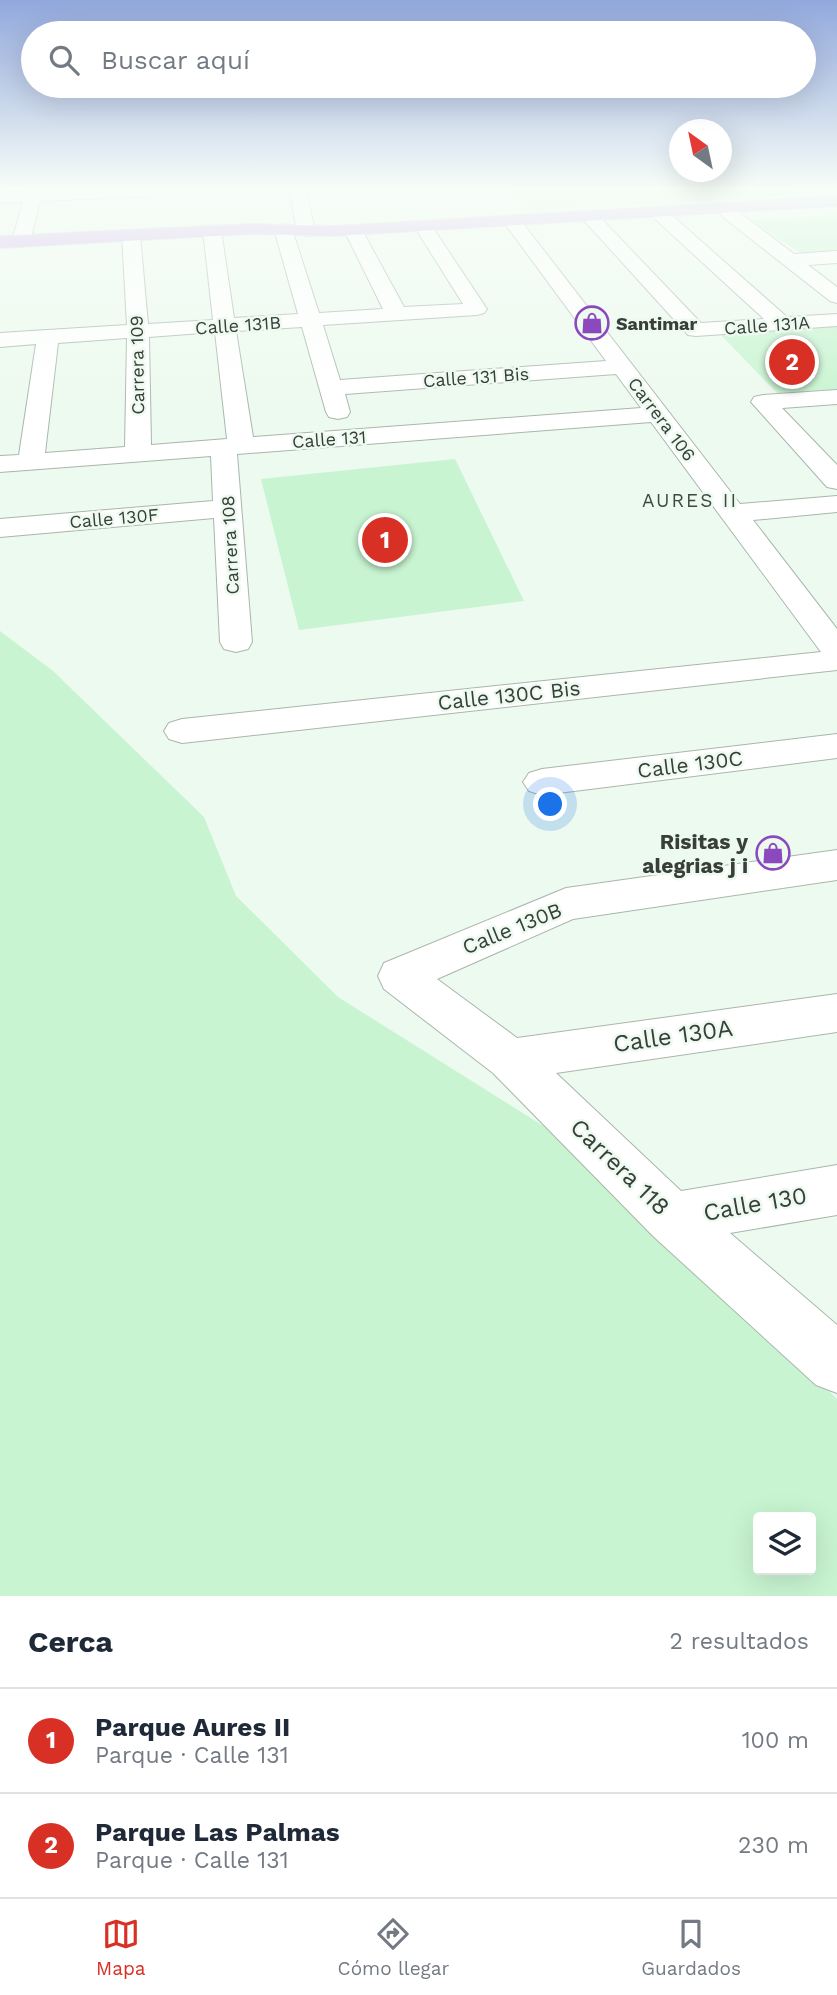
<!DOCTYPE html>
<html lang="es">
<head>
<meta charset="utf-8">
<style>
  :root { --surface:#fff; --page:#f2f2f3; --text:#1f2937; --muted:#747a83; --line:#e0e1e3; --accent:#d93025 }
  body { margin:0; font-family:"Work Sans",sans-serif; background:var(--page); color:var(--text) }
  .controls { position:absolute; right:21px; bottom:21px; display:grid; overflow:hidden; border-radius:7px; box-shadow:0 7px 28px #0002 }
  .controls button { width:63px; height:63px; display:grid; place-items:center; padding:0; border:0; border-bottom:2px solid var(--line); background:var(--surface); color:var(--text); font:35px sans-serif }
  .compass { position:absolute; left:669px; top:119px; width:63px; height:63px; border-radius:50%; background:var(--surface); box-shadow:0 7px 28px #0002; rotate:327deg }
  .you { position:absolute; left:551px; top:805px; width:24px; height:24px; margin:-18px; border:5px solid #fff; border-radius:50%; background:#1a73e8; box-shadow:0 0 0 10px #1a73e833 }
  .badge { display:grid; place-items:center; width:46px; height:46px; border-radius:50%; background:var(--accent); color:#fff; font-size:23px; font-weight:700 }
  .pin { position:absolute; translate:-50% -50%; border:4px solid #fff; box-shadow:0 2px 7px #0006 }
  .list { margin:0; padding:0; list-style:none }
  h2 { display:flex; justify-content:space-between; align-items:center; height:91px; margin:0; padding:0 28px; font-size:30px }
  h2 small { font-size:23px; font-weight:400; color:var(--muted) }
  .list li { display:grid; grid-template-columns:46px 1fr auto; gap:21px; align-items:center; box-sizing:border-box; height:105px; padding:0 28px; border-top:2px solid var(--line) }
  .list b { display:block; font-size:26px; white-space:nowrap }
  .list p { margin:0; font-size:23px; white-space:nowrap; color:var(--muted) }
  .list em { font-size:23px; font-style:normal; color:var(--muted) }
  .icon { flex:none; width:38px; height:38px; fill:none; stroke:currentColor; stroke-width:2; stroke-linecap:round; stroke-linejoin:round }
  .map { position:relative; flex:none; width:837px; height:1596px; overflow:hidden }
  .search { position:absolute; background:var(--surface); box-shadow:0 7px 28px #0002; left:21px; right:21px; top:21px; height:77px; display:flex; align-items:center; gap:18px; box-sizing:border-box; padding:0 24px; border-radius:38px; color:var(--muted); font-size:26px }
  .sheet { height:301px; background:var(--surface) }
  nav { display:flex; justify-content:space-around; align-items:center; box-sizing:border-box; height:98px; border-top:2px solid var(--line); background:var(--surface); font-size:19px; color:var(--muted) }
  nav a { display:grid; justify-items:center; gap:4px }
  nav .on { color:var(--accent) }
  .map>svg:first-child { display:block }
</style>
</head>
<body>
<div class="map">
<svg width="837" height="1596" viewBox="0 0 837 1596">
  <rect width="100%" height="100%" fill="#edfaef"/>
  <path fill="#c8f4d1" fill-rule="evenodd" d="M505,187H799L784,196L525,211Z
    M837,215V251L800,253L751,220Z
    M837,322V393L782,398L717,331Z
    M455,459L524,601L299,630L261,479Z
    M0,631L53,671L204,817L236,896L338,997L599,1161L837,1399V1596H0ZM758,1517H811V1570H758Z"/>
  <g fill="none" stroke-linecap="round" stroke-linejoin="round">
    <defs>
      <path id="minor" d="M27,187H43L42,191L138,187H250L242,192L40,201L30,241L21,247L12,241L23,202L0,203V193L25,192Z
        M289,187H305L315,231L312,235L306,236L297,231Z
        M729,208L735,209L794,254L837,251V263L808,265L837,287V303L830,301L723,217L720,213Z
        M661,210L667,211L787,317L837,314V326L696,336L688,335L580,216L583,212H595L701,323L764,319L655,219L652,215L655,211Z
        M512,216L518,217L740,504L837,496V512L753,520L837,629V670L182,743L169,739L164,731L169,723L182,719L821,652L651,422L237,454L252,642L248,649L236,652L224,649L220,642L214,518L0,537V519L213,501L211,456L0,472V456L19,455L36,344L0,347V333L127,325L122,235L125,231L131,230L140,235L148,324L213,320L203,230L212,225L221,230L234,318L298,314L274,229L283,224L292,229L319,313L383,309L344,230L353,225L362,230L404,307L463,304L414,226L423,221L429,222L487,309L484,313L477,315L323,325L340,380L606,361L503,221ZM302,327L326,412L329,417L338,419L347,417L350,412L345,394L616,374L641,408L253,437L236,331ZM215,332L227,439L151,445L149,337ZM127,338L125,447L45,453L58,343Z
        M837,390V404L782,408L837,465V489L827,487L751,402L754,397L763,395Z
        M837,734V758L542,795L529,791L523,782L529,773L542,769Z
        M837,850V880L573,919L437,979L517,1038L837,994V1032L556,1073L681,1191L837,1165V1215L730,1233L837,1325V1393L816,1385L653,1236L493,1073L384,989L378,976L384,963L566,888Z"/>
      <path id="major" d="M837,196V206L334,236L249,234L0,248V236L249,224L334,226Z"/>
    </defs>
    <use href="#minor" stroke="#a9b6ac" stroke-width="2"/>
    <use href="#major" stroke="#d7d8d8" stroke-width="2"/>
    <use href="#minor" fill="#fff" fill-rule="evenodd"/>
    <use href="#major" fill="#d0afec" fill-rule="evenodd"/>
  </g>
  <linearGradient id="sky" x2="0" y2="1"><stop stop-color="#91a8dc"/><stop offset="0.46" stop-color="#f7fdf8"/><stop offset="1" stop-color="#f7fdf8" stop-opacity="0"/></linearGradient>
  <rect width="837" height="410" fill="url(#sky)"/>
  <defs>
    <symbol id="shop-ring" viewBox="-11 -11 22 22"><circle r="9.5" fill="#edfaef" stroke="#8b49bd" stroke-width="1.5"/><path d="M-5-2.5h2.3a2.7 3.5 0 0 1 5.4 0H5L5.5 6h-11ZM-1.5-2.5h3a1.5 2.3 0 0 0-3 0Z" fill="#8b49bd"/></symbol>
  </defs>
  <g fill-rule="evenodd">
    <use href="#shop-ring" x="573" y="304" width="38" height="38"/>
    <use href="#shop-ring" x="754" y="834" width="38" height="38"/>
  </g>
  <g text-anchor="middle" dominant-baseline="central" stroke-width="5" stroke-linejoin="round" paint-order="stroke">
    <g font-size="18" font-weight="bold" fill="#393e3a" stroke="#edfaef" text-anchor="start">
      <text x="616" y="323">Santimar</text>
    </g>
    <g font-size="18" fill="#393e3a" stroke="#edfaef">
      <text transform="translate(238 325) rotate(-4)">Calle 131B</text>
      <text transform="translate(767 325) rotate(-4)">Calle 131A</text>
      <text transform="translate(137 365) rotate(-91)">Carrera 109</text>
      <text transform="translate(476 377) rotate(-4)">Calle 131 Bis</text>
      <text transform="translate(662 419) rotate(53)">Carrera 106</text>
      <text transform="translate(329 439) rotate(-4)">Calle 131</text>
      <text transform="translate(114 518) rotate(-5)">Calle 130F</text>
      <text transform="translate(230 545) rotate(-93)">Carrera 108</text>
    </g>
    <g font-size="19" letter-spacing="2" fill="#3f4941" stroke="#edfaef">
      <text x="690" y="500">AURES II</text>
    </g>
    <g font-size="21" fill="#393e3a" stroke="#edfaef">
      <text transform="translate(509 695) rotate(-6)">Calle 130C Bis</text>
      <text transform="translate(690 764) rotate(-7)">Calle 130C</text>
      <text transform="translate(512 928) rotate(-22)">Calle 130B</text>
    </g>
    <g font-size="21" font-weight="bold" fill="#393e3a" stroke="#edfaef" text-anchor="end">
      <text x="748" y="841">Risitas y<tspan x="748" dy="24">alegrias j i</tspan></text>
    </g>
    <g font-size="24" fill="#393e3a" stroke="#edfaef">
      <text transform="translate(673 1036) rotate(-8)">Calle 130A</text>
      <text transform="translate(620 1167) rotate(44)">Carrera 118</text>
      <text transform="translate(755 1204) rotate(-10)">Calle 130</text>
    </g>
  </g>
</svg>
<div class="controls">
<button><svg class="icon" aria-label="layers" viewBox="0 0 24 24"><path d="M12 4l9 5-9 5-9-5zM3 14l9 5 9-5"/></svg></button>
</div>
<svg class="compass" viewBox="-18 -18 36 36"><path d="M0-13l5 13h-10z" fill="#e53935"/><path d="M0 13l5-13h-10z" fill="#747a83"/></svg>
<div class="you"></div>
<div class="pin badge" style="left:385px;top:540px">1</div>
<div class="pin badge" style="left:792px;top:362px">2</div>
<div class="search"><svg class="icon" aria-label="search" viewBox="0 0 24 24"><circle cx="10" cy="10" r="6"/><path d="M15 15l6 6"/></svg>Buscar aquí</div>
</div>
<section class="sheet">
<h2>Cerca<small>2 resultados</small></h2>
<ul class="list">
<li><span class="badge">1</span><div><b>Parque Aures II</b><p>Parque · Calle 131</p></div><em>100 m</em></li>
<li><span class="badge">2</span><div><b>Parque Las Palmas</b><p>Parque · Calle 131</p></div><em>230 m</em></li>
</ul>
</section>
<nav>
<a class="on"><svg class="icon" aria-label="map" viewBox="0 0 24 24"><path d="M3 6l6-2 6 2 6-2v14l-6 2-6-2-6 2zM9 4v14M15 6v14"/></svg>Mapa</a>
<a><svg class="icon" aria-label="directions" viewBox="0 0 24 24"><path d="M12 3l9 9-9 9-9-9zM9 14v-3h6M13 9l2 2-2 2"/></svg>Cómo llegar</a>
<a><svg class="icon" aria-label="saved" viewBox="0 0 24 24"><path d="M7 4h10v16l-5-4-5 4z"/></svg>Guardados</a>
</nav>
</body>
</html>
